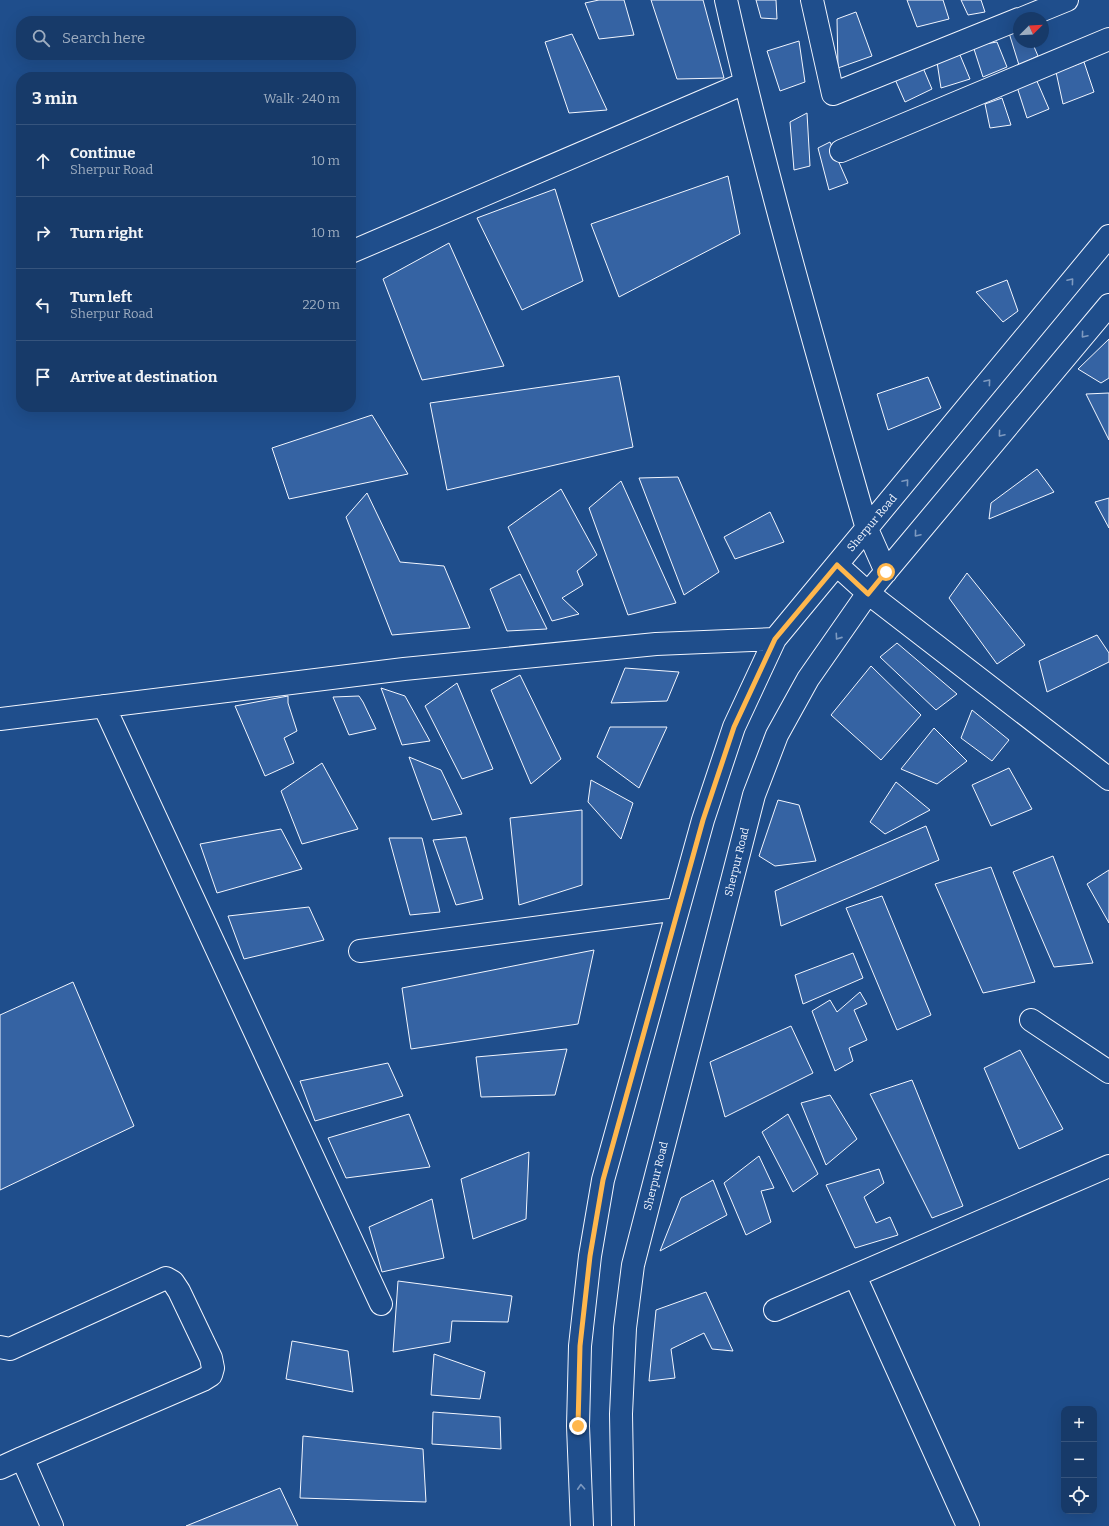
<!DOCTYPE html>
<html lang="en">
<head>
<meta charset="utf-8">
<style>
  :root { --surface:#173a69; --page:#244571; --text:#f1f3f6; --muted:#9eadc0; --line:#36547d }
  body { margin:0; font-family:Bitter,serif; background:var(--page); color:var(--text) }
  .controls { position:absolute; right:12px; bottom:12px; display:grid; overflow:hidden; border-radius:8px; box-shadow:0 4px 16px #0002 }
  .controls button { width:36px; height:36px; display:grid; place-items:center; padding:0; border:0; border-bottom:1px solid var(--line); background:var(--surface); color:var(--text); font:20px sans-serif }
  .compass { position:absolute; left:1013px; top:12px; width:36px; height:36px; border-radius:50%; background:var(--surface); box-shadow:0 4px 16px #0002; rotate:66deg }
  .stop { position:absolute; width:12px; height:12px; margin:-9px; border:3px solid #ffb74d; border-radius:50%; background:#fff }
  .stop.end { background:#ffb74d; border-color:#fff; box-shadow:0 1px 4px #0008 }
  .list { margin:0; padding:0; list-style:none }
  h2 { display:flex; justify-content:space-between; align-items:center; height:52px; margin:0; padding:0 16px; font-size:17px }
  h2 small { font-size:13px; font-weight:400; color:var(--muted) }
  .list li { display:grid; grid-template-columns:26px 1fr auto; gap:12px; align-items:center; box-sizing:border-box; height:72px; padding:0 16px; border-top:1px solid var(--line) }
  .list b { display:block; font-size:15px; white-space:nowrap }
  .list p { margin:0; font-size:13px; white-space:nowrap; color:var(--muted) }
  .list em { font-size:13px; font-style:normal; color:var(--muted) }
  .icon { flex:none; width:22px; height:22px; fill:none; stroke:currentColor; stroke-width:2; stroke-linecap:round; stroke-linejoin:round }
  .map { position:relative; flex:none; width:1109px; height:1526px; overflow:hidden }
  .search { position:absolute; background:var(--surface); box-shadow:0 4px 16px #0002; left:16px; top:16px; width:340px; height:44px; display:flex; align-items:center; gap:10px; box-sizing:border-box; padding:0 14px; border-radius:16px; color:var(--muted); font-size:15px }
  .panel { position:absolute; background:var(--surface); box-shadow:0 4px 16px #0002; left:16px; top:72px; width:340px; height:340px; border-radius:16px }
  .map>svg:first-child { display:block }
</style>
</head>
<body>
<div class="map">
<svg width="1109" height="1526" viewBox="0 0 1109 1526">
  <rect width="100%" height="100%" fill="#1f4e8c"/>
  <path fill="#3563a3" stroke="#f2f6ff" d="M599,0H624L634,35L599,39L585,3Z
    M651,0H703L724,78L677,79Z
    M756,0H776L777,19L761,18Z
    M907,0H943L949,19L917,27Z
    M961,0H981L985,12L968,15Z
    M856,12L872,56L838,68L837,19Z
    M1019,28V42H1032L1038,56L1019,65L1009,33Z
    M572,34L607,110L569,113L545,42Z
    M799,41L805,82L780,91L767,51Z
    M997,42L1007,67L983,77L973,46Z
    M960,55L970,79L941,88L937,62Z
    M1084,62L1094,92L1063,104L1056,72Z
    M921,63L932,89L905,102L894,77Z
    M1036,79L1049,109L1027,118L1017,87Z
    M1002,98L1011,125L990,128L985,104Z
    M807,113L810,166L794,170L790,122Z
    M830,142L848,183L829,190L818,148Z
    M728,176L740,234L619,297L591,224Z
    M555,189L583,281L522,310L477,218Z
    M449,243L504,366L422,380L383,279Z
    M1007,280L1018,311L1003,322L976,292Z
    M1109,339V378L1101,383L1078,369Z
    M619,376L633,447L447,490L430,403Z
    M928,377L941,408L888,430L877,394Z
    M1109,393V440L1086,394Z
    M372,415L408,474L289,499L272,448Z
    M1037,469L1054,492L989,519L991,503Z
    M678,477L719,572L684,595L639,478Z
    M621,481L676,603L628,615L589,508Z
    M561,489L597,555L577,571L583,585L562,598L579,614L552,621L508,527Z
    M367,493L400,562L444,566L470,628L392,635L346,517Z
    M1109,498V528L1095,502Z
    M770,512L784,542L735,559L724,537Z
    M967,573L1025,645L997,664L949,598Z
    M520,574L547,629L507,631L490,589Z
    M1097,635L1109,653V662L1047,692L1039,661Z
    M897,643L957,694L936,710L880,657Z
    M871,666L921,715L881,760L831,715Z
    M625,668L679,672L667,701L611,703Z
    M520,675L561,759L531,784L491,690Z
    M457,683L493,769L462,779L425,706Z
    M381,688L405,696L430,741L402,745Z
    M288,696V703L297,731L284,738L294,763L265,776L235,706Z
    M359,696L363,702L376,729L349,735L333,697Z
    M972,710L1009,740L992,761L961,738Z
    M610,727H667L639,788L597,757Z
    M934,728L967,761L937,784L901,769Z
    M409,757L441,770L462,814L432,820Z
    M322,763L358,829L302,844L281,791Z
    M1009,768L1032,809L991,826L972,785Z
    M591,780L633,803L621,839L588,802Z
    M896,782L930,810L885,834L870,822Z
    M778,800L799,805L816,861L775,866L759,856Z
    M582,810V885L519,905L510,818Z
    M926,826L939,860L781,926L775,891Z
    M281,829L302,869L217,893L200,844Z
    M466,837L483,899L456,905L433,840Z
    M389,838H422L440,912L410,915Z
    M1053,856L1093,963L1054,967L1013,872Z
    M991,867L1035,982L983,993L935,884Z
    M1109,870V923L1087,884Z
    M882,896L931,1015L897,1030L846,908Z
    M309,907L324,940L244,959L228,916Z
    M594,950L578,1024L411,1049L402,988Z
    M853,953L863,978L803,1004L795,975Z
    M73,982L134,1126L0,1190V1015Z
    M860,992L867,1004L854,1010L867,1040L849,1048L853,1061L835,1071L812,1011L830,1000L837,1012Z
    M791,1026L813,1073L725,1117L710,1062Z
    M567,1049L555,1095L481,1097L476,1057Z
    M1020,1050L1063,1129L1019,1149L984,1068Z
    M388,1063L403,1096L315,1121L300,1081Z
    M912,1080L963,1206L932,1218L870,1094Z
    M830,1095L857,1139L826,1165L801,1103Z
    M409,1114L430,1167L346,1178L328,1138Z
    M788,1114L818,1174L793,1192L762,1132Z
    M529,1152L526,1219L473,1239L461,1179Z
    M759,1156L774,1188L761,1191L771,1222L746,1235L724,1183Z
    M879,1169L884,1183L864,1197L876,1223L890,1217L898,1235L855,1248L826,1185Z
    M713,1180L727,1215L660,1251L681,1198Z
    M432,1199L444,1258L382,1272L369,1227Z
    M398,1281L512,1296L508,1322L452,1321L450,1342L393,1352Z
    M706,1292L733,1351L712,1349L704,1333L671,1349L675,1378L649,1381L656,1310Z
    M292,1341L348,1351L353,1392L286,1379Z
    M434,1354L485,1372L480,1399L431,1395Z
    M433,1412L500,1417L501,1449L432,1444Z
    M303,1436L423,1449L426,1502L300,1498Z
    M280,1488L298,1526H186Z"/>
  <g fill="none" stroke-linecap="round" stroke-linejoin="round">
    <defs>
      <path id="minor" d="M726,0C766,178 817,353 867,529L886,572
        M812,0L833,94L1019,19
        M1023,18L1067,0
        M841,151L1109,39
        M351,252L745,83
        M837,565L868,593L1109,779
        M104,706L381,1304
        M0,719L404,669L656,644L775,639
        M360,951L678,909
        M1031,1020L1109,1072
        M855,1276L968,1526
        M775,1310L1109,1166
        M0,1347L10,1349L166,1278L173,1282L179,1291L211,1358L213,1368L211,1375L203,1380L22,1458
        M0,1468L22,1458L52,1526
        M582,1526L578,1426L580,1346L590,1256L603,1180L703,820L734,727L775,639L1109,236
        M623,1526L621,1414L625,1328L633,1265L754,795L777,735L808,679L868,593L1109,305"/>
    </defs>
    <use href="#minor" stroke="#f2f6ff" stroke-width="24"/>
    <use href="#minor" stroke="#1f4e8c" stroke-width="22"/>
  </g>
  <defs><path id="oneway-chevron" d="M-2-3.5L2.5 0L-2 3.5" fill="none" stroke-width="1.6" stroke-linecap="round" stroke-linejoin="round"/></defs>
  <g stroke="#7e9ac0">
    <use href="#oneway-chevron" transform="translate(1071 281) rotate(-50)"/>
    <use href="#oneway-chevron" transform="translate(1084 335) rotate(130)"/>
    <use href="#oneway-chevron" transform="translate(988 382) rotate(-50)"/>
    <use href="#oneway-chevron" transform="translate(1001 434) rotate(130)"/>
    <use href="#oneway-chevron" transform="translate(906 482) rotate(-50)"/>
    <use href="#oneway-chevron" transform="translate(917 534) rotate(130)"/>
    <use href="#oneway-chevron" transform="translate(838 637) rotate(125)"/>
    <use href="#oneway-chevron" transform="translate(581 1487) rotate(-93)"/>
  </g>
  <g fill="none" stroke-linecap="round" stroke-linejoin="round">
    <path stroke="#ffb74d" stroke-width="5" d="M578,1426L580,1346L590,1256L603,1180L703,820L734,727L775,639L837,565L868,594L886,572"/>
  </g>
  <g text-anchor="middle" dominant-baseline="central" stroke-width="3" stroke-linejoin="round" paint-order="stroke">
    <g font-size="11" fill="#f2f6ff" stroke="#1f4e8c">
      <text transform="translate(872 523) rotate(-50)">Sherpur Road</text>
      <text transform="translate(737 862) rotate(-76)">Sherpur Road</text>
      <text transform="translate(656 1176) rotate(-76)">Sherpur Road</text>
    </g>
  </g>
</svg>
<div class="controls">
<button>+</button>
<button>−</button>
<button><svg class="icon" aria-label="locate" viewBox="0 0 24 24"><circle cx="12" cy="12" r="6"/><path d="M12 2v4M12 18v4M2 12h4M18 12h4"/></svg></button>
</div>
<svg class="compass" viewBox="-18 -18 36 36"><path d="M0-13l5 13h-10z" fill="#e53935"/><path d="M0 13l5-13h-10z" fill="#9eadc0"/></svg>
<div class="stop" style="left:886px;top:572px"></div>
<div class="stop end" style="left:578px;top:1426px"></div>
<div class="search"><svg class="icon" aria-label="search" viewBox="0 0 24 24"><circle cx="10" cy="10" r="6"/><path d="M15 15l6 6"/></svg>Search here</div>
<section class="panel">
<h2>3 min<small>Walk · 240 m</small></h2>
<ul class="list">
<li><svg class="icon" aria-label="ahead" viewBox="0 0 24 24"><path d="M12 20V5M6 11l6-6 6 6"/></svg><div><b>Continue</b><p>Sherpur Road</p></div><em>10 m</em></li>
<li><svg class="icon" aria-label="right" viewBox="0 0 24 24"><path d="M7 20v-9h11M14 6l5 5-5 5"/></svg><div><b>Turn right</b></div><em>10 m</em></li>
<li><svg class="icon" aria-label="left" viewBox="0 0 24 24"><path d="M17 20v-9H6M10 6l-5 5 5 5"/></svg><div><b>Turn left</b><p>Sherpur Road</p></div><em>220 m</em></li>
<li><svg class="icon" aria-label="arrive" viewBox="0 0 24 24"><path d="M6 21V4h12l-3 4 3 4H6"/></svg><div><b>Arrive at destination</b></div></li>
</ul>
</section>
</div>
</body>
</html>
